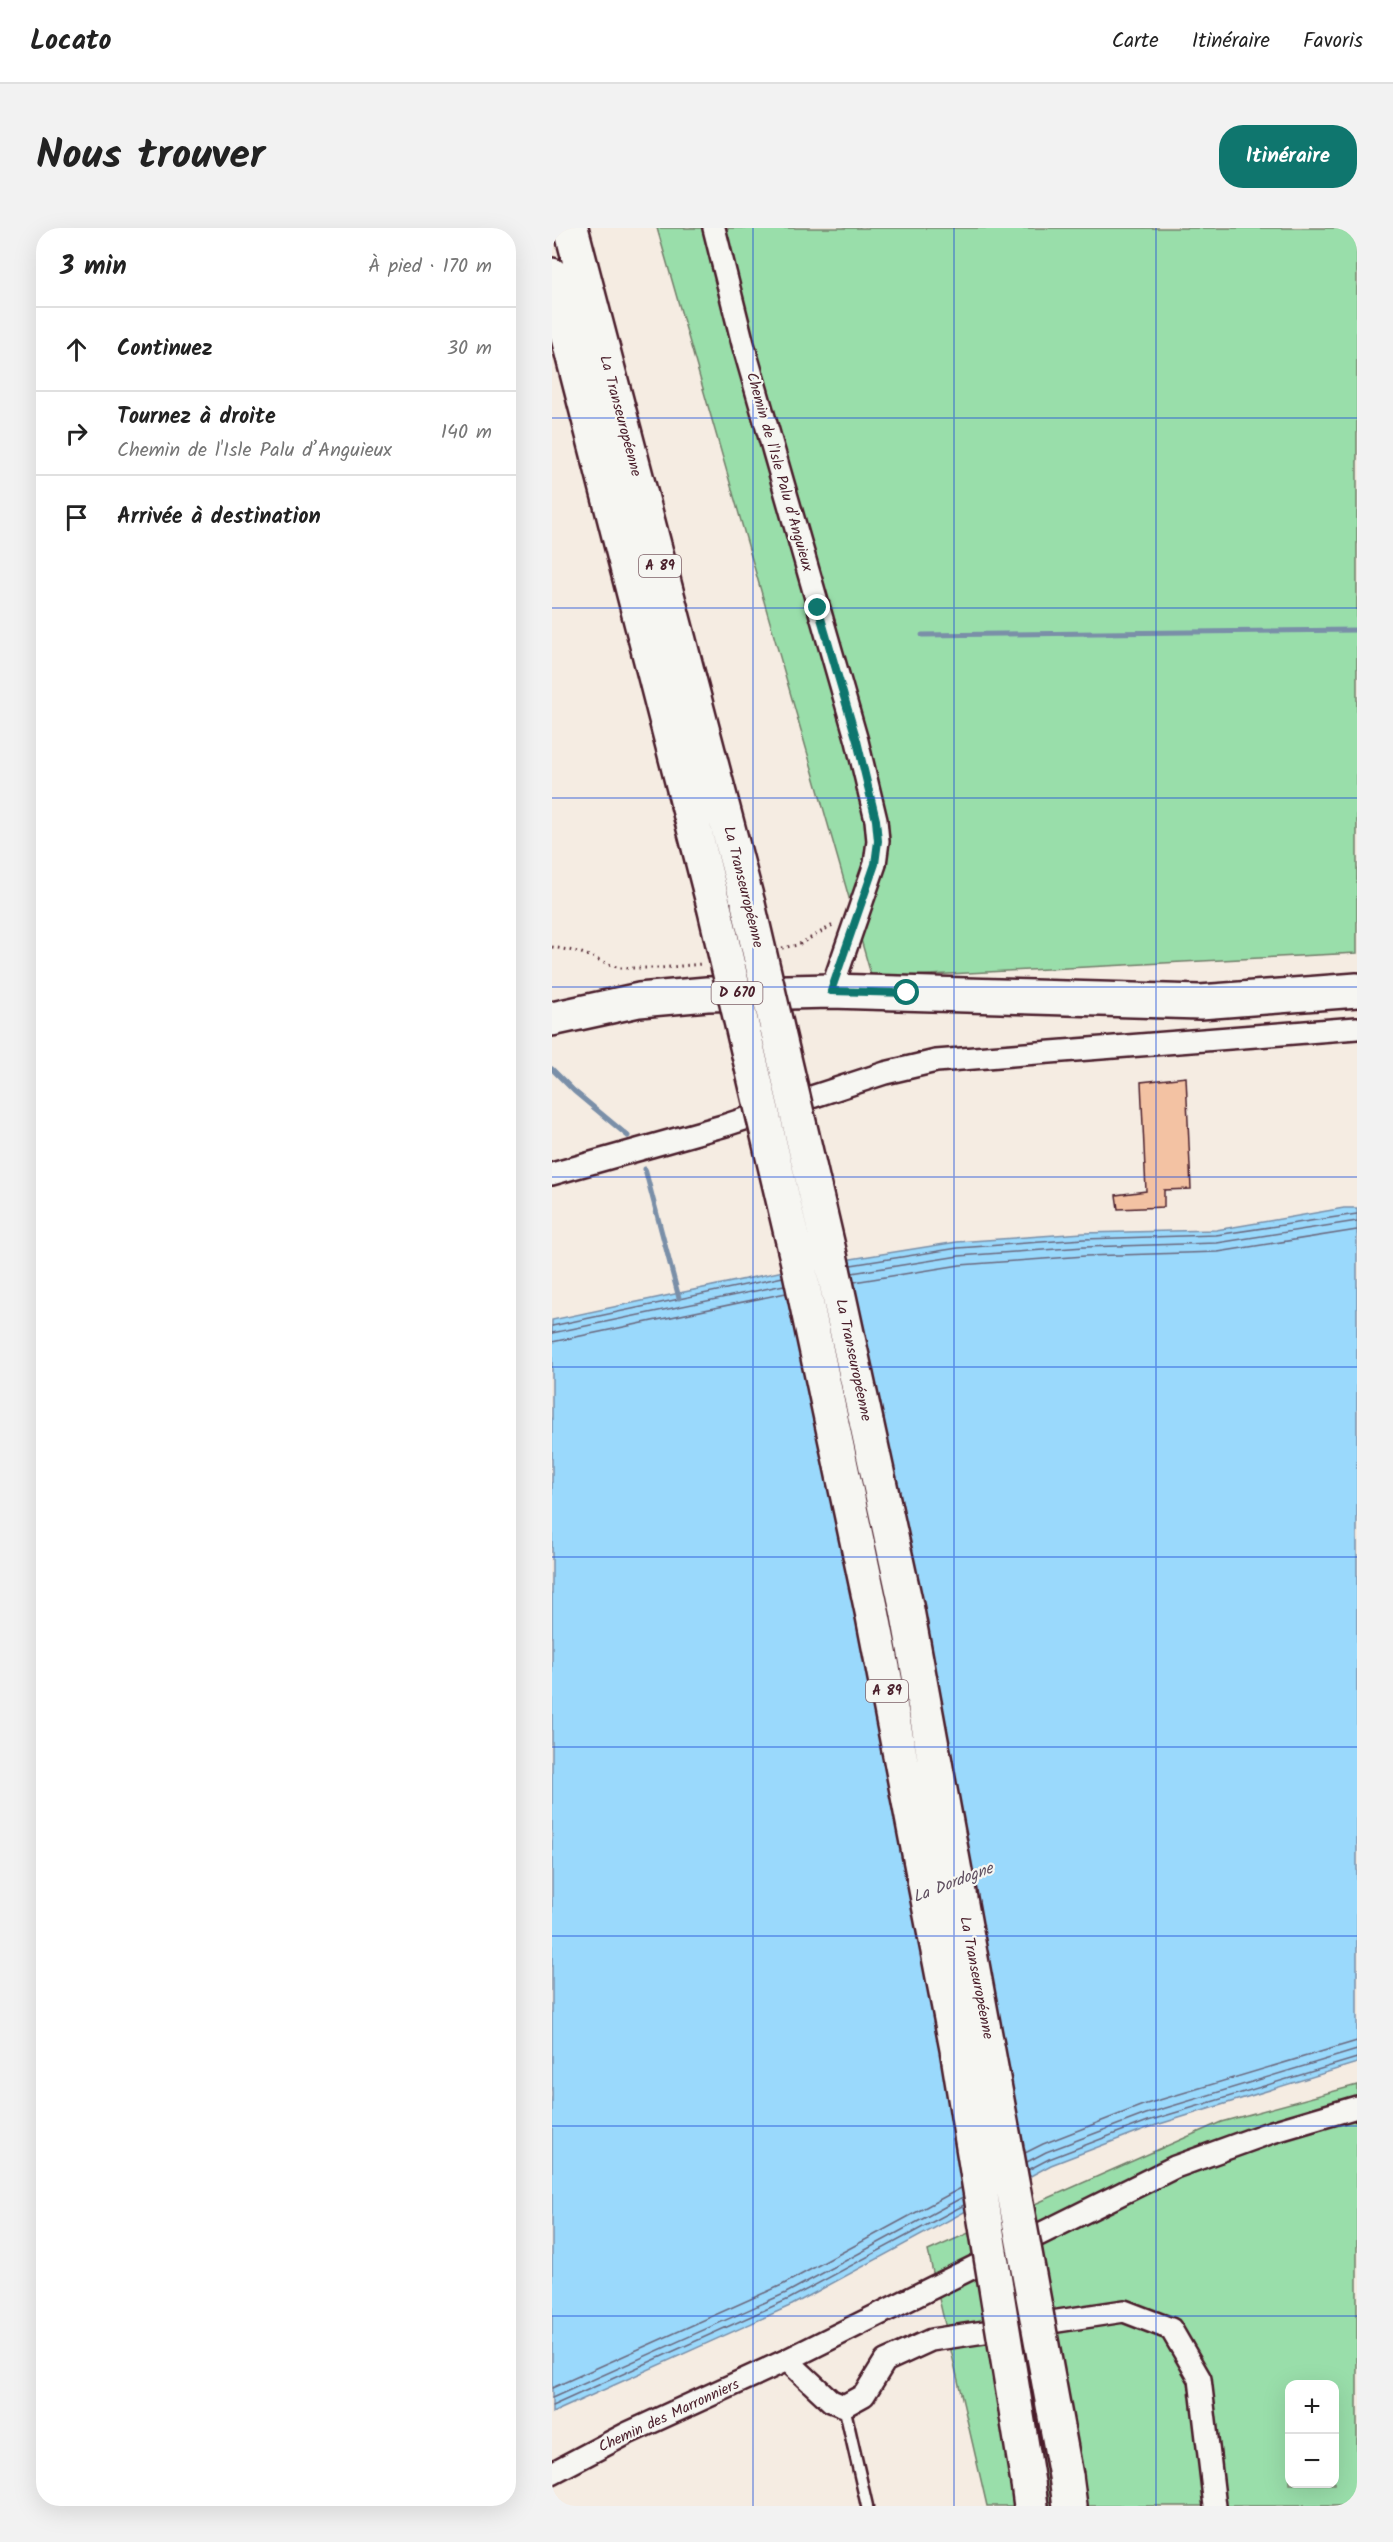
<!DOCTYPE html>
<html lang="fr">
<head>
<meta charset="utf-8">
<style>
  :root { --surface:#fff; --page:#f2f2f2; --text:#222; --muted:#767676; --line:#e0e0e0; --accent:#0f766e }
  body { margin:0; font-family:Kalam,sans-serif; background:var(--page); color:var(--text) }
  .controls { position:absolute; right:18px; bottom:18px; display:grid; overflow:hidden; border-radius:12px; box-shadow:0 6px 24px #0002 }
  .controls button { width:54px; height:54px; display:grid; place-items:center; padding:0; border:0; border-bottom:2px solid var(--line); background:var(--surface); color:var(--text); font:30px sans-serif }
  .stop { position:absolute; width:18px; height:18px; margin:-14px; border:4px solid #0f766e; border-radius:50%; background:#fff }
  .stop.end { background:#0f766e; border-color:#fff; box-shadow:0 2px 6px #0008 }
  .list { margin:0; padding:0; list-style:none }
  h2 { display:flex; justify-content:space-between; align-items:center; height:78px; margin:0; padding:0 24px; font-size:26px }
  h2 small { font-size:20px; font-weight:400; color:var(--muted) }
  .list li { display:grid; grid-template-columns:39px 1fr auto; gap:18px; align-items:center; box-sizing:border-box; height:84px; padding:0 24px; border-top:2px solid var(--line) }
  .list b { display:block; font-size:22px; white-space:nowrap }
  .list p { margin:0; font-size:20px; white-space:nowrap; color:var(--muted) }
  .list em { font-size:20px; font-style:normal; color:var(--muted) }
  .icon { flex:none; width:33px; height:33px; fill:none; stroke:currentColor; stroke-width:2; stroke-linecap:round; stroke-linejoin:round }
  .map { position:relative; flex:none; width:805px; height:2278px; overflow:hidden; border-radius:24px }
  header { display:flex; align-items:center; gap:36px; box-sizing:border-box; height:84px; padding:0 30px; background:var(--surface); border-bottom:2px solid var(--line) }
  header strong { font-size:28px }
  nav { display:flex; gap:33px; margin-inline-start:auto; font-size:21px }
  .intro { display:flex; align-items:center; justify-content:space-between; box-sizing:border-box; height:144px; padding:0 36px }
  h1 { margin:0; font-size:42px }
  .button { padding:15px 27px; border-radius:24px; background:var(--accent); color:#fff; font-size:21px; font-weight:700 }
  main { display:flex; gap:36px; padding:0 36px }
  aside { flex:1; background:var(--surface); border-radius:24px; box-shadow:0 6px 24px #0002 }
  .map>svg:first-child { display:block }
</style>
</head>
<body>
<header>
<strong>Locato</strong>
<nav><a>Carte</a><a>Itinéraire</a><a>Favoris</a></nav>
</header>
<div class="intro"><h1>Nous trouver</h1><a class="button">Itinéraire</a></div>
<main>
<aside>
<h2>3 min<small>À pied · 170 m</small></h2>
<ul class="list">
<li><svg class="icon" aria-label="ahead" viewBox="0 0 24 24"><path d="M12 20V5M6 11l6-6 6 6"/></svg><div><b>Continuez</b></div><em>30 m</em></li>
<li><svg class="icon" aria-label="right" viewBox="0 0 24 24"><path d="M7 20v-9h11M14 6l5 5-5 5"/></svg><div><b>Tournez à droite</b><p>Chemin de l'Isle Palu d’Anguieux</p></div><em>140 m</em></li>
<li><svg class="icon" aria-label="arrive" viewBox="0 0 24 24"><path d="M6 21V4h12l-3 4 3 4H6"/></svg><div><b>Arrivée à destination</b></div></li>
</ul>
</aside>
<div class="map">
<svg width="805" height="2278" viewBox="0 0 805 2278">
  <rect width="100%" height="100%" fill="#f5ece2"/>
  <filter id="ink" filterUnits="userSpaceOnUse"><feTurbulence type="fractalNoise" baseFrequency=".0167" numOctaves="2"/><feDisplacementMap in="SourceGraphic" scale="12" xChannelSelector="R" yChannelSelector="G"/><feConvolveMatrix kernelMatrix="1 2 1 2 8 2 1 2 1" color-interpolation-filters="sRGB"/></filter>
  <g filter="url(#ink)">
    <path fill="#99deaa" stroke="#727e6a" stroke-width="1.5" fill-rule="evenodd" d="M105,0H805V725L320,750Z
      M805,1857V2278H435L376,2023L669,1894ZM738,2156H782V2256H738Z"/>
    <path fill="#9ad9fc" stroke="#7a8fa8" stroke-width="1.5" d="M792,980H805V1835L598,1899L499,1937L240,2077L0,2185V1092L255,1038L405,1014L531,1005L664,1002Z"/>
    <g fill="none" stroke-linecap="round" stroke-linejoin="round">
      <path stroke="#6a697f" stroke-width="1.5" d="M299,1037L406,1020L532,1011L664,1007L805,986
        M300,1045L407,1028L532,1019L665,1015L805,993
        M302,1054L408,1037L533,1028L666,1024L805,1002
        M0,1098L231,1049
        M0,1105L232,1057
        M0,1114L234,1065
        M473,1925L491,1916L591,1877L805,1813
        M475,1934L494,1924L594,1886L805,1822
        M476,1942L497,1931L596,1893L805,1830
        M0,2160L230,2057L409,1960
        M0,2170L234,2065L411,1969
        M0,2178L237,2071L412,1977"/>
      <path stroke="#7a8fa8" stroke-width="5" d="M370,407L805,402
        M0,841L22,863L76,908
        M93,941L127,1070"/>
    </g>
    <path fill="#f3c2a3" stroke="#4a1f2b" stroke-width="1.5" d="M634,849L639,961L612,962V979L566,981L564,967L594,963L589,854Z"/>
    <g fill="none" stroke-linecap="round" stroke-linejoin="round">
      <defs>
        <path id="lane" d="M292,2178L315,2278"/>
        <path id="street" d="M162,0L191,116L305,513L324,592L326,613L323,636L279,763
          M0,946L174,897L333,845L384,833L805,800
          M235,2132L279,2173L292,2178L312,2167L333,2133L379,2112L572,2083L619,2101L648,2151L663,2278
          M0,2245L76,2205L235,2132L623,1939L720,1904L805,1879"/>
        <path id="primary" d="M0,791L87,772L155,766L279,763L648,774L805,762"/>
        <path id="highway" d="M19,0L196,676
          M0,47L162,678
          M514,2248L518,2278
          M476,2255L479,2278"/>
      </defs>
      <use href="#lane" stroke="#4a1f2b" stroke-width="15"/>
      <use href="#street" stroke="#4a1f2b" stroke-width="26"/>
      <use href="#primary" stroke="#4a1f2b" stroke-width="38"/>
      <use href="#highway" stroke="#4a1f2b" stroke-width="38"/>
      <path stroke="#4a1f2b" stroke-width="3" stroke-dasharray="1.5 4.5" stroke-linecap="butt" d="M0,719L27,724L67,740H108L150,736
        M230,720L246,717L281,697"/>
      <use href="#lane" stroke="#f6f6f2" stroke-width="10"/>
      <use href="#street" stroke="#f6f6f2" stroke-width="21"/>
      <use href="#primary" stroke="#f6f6f2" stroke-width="33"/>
      <use href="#highway" stroke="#f6f6f2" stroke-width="33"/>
      <defs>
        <path id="highway-bridge" d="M196,676L278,1027L355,1382L514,2248
          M162,678L246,1035L321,1388L405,1821L476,2255"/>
      </defs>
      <use href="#highway-bridge" stroke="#4a1f2b" stroke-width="38" stroke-linecap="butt"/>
      <use href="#highway-bridge" stroke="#f6f6f2" stroke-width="33"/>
    </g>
  </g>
  <g fill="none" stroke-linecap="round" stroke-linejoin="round" filter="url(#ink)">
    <path stroke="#0f766e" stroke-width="8" d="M266,380L305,513L324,592L326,613L323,636L279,763L355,765"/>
  </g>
  <path fill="none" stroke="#1d4ed8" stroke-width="1.5" stroke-opacity="0.55" d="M201,0V2278M402,0V2278M604,0V2278M0,190H805M0,380H805M0,570H805M0,759H805M0,949H805M0,1139H805M0,1329H805M0,1519H805M0,1708H805M0,1898H805M0,2088H805"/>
  <g text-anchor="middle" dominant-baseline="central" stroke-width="4.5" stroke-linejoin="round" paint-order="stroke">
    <g fill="#f6f6f2" stroke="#7e6067" stroke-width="1.5">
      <rect x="87" y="327" width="42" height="22" rx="4.5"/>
      <rect x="159.5" y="754" width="51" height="22" rx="4.5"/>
      <rect x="314" y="1452" width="42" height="22" rx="4.5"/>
    </g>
    <g font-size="14" font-weight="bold" fill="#4a1f2b">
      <text x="108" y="338">A 89</text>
      <text x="185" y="765">D 670</text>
      <text x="335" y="1463">A 89</text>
    </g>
    <g font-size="15" fill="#4a1f2b" stroke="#f6f6f2">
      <text transform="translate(68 188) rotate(75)">La Transeuropéenne</text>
      <text transform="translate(227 244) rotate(74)">Chemin de l'Isle Palu d’Anguieux</text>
      <text transform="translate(191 659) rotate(76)">La Transeuropéenne</text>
      <text transform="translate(301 1132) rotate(78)">La Transeuropéenne</text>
      <text transform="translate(424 1750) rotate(79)">La Transeuropéenne</text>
      <text transform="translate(117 2188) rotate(-25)">Chemin des Marronniers</text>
    </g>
    <g font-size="16" font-style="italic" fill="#5e4e5f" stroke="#f6f6f2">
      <text transform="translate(401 1655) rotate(-21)">La Dordogne</text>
    </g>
  </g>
</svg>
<div class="controls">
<button>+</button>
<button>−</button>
</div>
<div class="stop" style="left:355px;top:765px"></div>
<div class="stop end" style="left:266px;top:380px"></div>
</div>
</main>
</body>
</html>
